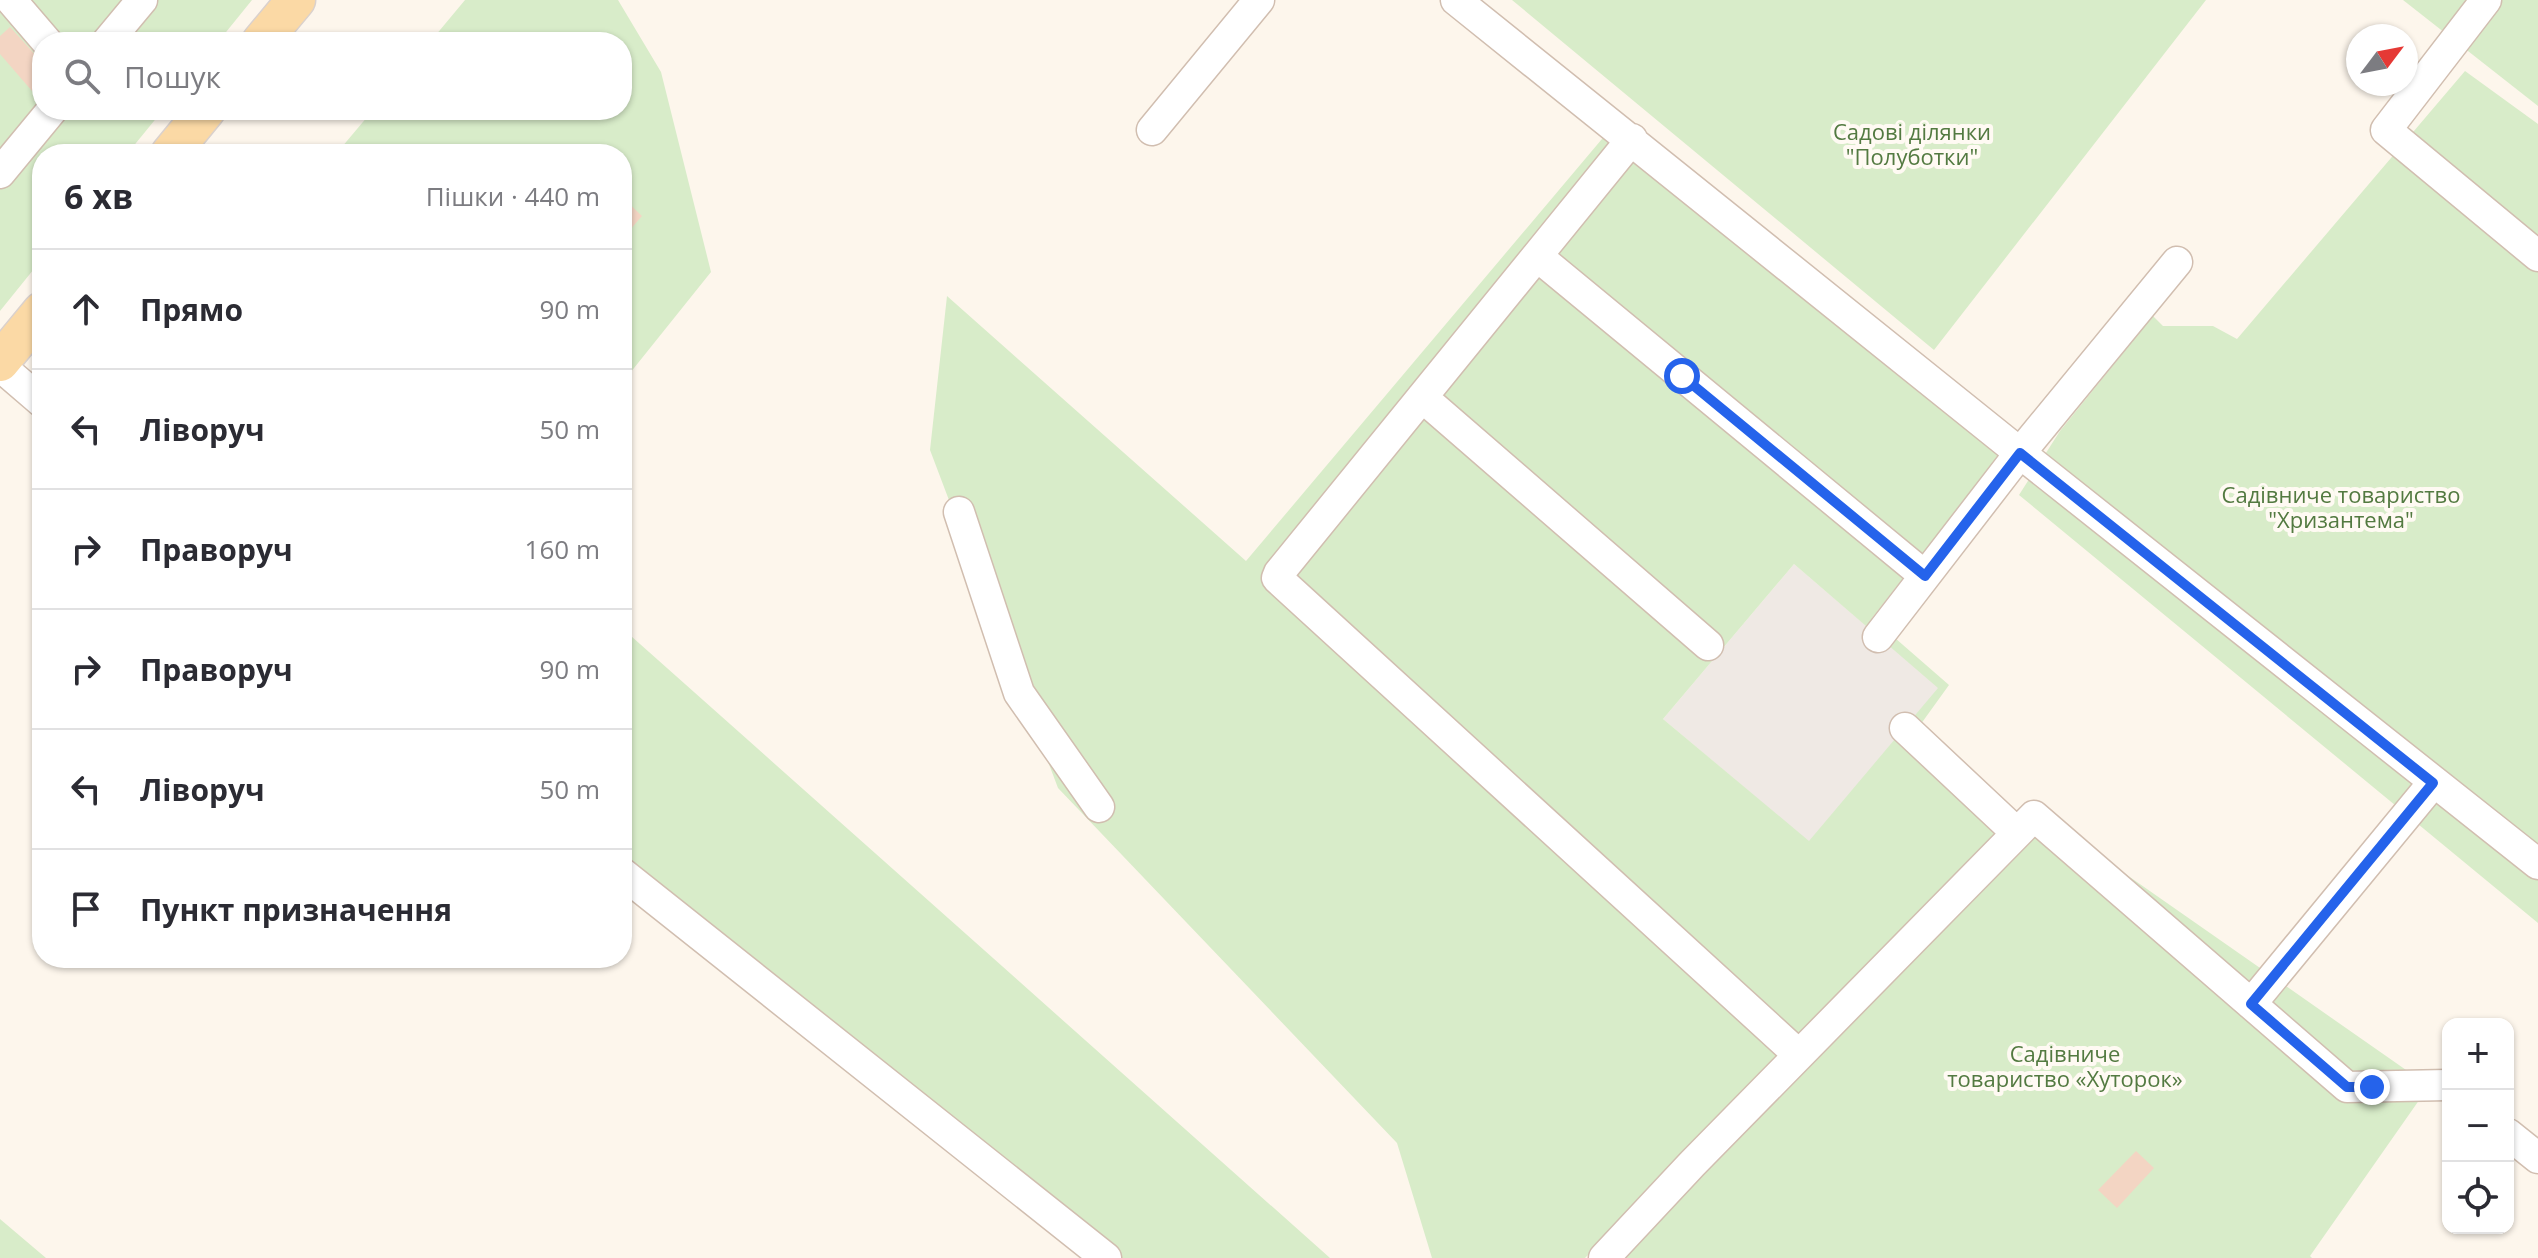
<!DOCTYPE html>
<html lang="uk">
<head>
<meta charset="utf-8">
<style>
  :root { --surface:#fff; --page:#f7f7f7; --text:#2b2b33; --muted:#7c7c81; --line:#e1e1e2 }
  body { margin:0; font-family:"Open Sans",sans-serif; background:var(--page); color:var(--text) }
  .controls { position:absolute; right:24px; bottom:24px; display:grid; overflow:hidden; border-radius:16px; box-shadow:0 2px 6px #0004 }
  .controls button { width:72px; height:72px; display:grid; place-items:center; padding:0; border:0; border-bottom:2px solid var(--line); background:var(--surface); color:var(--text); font:40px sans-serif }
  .compass { position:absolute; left:2346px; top:24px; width:72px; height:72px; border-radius:50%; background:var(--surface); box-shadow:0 2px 6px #0004; rotate:58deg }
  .stop { position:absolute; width:24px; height:24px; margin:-18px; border:6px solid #2563eb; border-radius:50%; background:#fff }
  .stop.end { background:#2563eb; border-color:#fff; box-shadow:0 2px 8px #0008 }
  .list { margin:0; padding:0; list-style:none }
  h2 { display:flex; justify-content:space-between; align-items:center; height:104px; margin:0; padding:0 32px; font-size:34px }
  h2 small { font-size:26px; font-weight:400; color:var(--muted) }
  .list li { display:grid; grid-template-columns:52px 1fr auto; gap:24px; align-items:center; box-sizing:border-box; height:120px; padding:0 32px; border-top:2px solid var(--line) }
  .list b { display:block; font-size:30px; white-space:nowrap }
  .list em { font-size:26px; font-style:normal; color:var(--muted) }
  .icon { flex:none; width:44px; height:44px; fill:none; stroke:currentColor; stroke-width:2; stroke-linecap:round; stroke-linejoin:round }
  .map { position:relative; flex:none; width:2538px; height:1258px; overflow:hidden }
  .search { position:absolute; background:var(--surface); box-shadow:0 2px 6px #0004; left:32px; top:32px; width:600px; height:88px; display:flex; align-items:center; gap:20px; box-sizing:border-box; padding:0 28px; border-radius:32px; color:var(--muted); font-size:30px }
  .panel { position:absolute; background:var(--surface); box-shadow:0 2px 6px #0004; left:32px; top:144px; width:600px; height:824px; border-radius:32px }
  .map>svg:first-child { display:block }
</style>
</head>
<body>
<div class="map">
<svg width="2538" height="1258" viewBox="0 0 2538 1258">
  <rect width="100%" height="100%" fill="#fdf6ec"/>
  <path fill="#efe9e4" d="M1794,564L1939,688L1809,842L1663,719Z"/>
  <path fill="#d8ecc9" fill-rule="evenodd" d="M0,0H252L218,42H42V110H163L127,154H42V259L0,311Z
    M465,0H618L661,72L711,272L622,383V154H336L373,110H622V42H430Z
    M1512,0H2206L1934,350Z
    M2403,0H2538V106Z
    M2465,71L2538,124V923L2019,495L2060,431L2153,316L2163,326H2213L2237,339Z
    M1607,133L2003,451L1872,618L1949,685L1918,728L2011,828L1585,1258H1432L1397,1143L1058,788L930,450L947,296L1246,561ZM1794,564L1938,688L1809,841L1663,719Z
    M622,628L1330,1258H1113L984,1158L622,854Z
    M2041,815L2429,1086L2310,1256L2312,1258H1611Z
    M0,1219L46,1258H0Z"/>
  <path fill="#f3d5c3" d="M10,27L42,62V81L32,91L0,54V36Z
    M622,197L642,216L622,239Z
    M2136,1151L2154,1168L2117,1208L2098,1190Z"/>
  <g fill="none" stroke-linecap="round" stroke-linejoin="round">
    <defs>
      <path id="minor" d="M11,0L47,42
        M1456,0L2020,453L2538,864
        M2486,0L2386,130L2538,256
        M107,42L142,0
        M1152,130L1259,0
        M1632,139L1279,573L1277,578L1799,1055
        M0,173L52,110
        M1537,256L1925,576
        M0,366L42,402
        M1422,397L1708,645
        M959,512L1019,693L1099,807
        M1878,637L2020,453L2177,262
        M1905,728L2017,833
        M622,873L1106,1258
        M2251,1004L2433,783
        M2508,1134L2538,1158
        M1604,1258L1692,1164L2034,816L2347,1087L2448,1085"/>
      <path id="major" d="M261,42L296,0
        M170,154L206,110
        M0,362L42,311"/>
    </defs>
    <use href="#minor" stroke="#d1beb0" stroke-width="33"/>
    <use href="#major" stroke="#dad1cd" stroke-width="41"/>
    <use href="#minor" stroke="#fff" stroke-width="30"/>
    <use href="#major" stroke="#fbd9a5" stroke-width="38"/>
  </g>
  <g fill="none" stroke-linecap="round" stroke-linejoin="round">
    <path stroke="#2563eb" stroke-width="10" d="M1682,376L1925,576L2020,453L2433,783L2251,1004L2347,1087H2372"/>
  </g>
  <g text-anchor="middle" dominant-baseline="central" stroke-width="8" stroke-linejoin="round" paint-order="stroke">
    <g font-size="22" fill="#537a41" stroke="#fffaf3">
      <text x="1912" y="131">Садові ділянки<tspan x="1912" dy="25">"Полуботки"</tspan></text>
      <text x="2341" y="494">Садівниче товариство<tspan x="2341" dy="25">"Хризантема"</tspan></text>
      <text x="2065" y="1053">Садівниче<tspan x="2065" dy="25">товариство «Хуторок»</tspan></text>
    </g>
  </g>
</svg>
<div class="controls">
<button>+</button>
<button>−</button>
<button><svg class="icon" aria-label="locate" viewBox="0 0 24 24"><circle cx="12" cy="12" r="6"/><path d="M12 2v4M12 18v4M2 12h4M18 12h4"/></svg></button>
</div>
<svg class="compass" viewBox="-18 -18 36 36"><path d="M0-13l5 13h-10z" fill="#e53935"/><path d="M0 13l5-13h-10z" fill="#7c7c81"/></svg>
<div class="stop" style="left:1682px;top:376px"></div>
<div class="stop end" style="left:2372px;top:1087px"></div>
<div class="search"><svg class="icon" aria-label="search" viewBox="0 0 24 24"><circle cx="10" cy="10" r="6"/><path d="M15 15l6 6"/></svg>Пошук</div>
<section class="panel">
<h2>6 хв<small>Пішки · 440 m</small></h2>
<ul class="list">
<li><svg class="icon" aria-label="ahead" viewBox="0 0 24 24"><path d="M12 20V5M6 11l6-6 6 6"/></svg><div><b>Прямо</b></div><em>90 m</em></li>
<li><svg class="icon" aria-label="left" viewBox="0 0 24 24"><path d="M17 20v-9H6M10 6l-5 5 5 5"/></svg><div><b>Ліворуч</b></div><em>50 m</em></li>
<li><svg class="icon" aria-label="right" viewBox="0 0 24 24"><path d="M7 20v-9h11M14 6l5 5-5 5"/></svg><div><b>Праворуч</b></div><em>160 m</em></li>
<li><svg class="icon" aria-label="right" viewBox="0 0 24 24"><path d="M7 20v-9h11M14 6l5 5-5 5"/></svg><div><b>Праворуч</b></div><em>90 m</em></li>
<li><svg class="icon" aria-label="left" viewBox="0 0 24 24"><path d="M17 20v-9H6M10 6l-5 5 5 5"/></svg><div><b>Ліворуч</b></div><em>50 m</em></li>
<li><svg class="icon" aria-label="arrive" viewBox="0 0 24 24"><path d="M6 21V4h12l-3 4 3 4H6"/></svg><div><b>Пункт призначення</b></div></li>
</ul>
</section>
</div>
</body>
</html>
